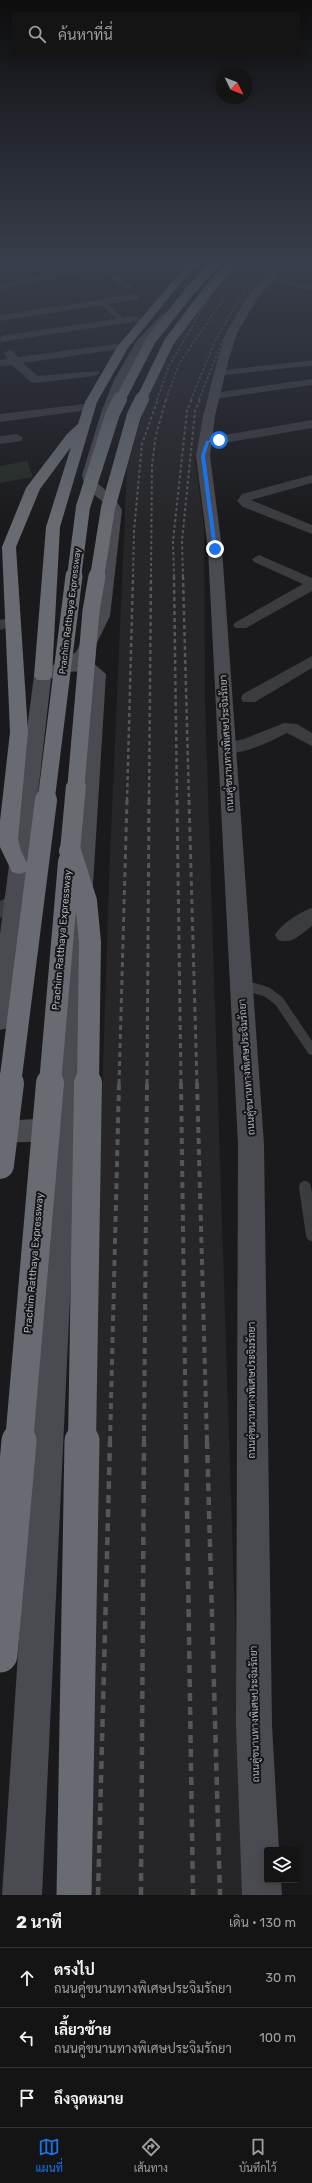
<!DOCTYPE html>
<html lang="th">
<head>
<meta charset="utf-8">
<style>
  :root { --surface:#141415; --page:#212122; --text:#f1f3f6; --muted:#9d9ea0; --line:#333334; --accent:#1a73e8 }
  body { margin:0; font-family:Rubik,Sarabun,sans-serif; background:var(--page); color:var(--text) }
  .controls { position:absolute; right:12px; bottom:12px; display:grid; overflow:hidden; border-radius:4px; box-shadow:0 2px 10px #0003 }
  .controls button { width:36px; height:36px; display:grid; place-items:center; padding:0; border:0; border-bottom:1px solid var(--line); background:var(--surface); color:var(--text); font:20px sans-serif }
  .compass { position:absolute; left:216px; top:68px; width:36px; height:36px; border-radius:50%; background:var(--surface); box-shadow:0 2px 10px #0003; rotate:133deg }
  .stop { position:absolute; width:12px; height:12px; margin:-9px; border:3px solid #1a73e8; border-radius:50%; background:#fff }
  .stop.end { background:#1a73e8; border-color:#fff; box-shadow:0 1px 4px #0008 }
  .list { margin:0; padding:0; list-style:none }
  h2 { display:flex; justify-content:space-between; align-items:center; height:52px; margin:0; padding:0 16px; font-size:17px }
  h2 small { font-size:13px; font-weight:400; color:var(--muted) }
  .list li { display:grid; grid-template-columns:26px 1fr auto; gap:12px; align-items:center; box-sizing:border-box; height:60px; padding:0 16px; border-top:1px solid var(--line) }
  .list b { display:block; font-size:15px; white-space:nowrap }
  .list p { margin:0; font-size:13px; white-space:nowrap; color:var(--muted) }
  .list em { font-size:13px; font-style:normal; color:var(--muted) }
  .icon { flex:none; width:22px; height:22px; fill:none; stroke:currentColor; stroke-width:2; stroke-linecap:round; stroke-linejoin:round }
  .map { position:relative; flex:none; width:312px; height:1895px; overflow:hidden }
  .search { position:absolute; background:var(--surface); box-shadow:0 2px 10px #0003; left:12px; right:12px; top:12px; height:44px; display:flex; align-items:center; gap:10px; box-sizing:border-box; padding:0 14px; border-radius:4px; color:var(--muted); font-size:15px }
  .sheet { height:232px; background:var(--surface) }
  nav { display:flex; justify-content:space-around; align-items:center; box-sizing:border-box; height:56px; border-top:1px solid var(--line); background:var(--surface); font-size:11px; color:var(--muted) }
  nav a { display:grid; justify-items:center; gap:2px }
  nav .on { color:var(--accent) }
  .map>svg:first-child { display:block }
</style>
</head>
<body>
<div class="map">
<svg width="312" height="1895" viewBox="0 0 312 1895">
  <rect width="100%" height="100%" fill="#1a1a1c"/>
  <path fill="#262629" d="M233,260H279L268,274L221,352L206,401L195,459L204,526L205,701L244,1895H77L109,879L127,467L144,408L155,381L177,341Z"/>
  <path fill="#262d27" d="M27,461L33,477L0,483V466Z"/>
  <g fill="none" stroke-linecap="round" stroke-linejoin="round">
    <path fill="#353d43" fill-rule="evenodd" d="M81,260H92L133,286L128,289L125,288Z
      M28,887L35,889L38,894C32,905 12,915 0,918V901Z"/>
    <path stroke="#3b3c40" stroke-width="5" d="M82,260L93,267
      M268,278L312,288
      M102,302L123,321
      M220,373L312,363"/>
    <path stroke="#3b3c40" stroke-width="10" d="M241,984L267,992L279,1001L312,1050"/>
    <path stroke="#3b3c40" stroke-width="12" d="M305,1187L312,1235"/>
    <path fill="#3b3c40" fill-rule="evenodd" d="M118,260H135L130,263L0,289V283Z
      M279,260L312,267V273L276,265L274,263Z
      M135,294L138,295V299L0,321V315Z
      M135,316L140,319L139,321L0,342L1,336Z
      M116,344L120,345L121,347L120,349L23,363L38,376L98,371L100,373L94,376L35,383L31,382L12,365L0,366V360L8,359L4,353L9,350L13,351L18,357Z
      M312,379V385L215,399L209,396L215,393Z
      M84,404L88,406L90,408L88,410L0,422V414Z
      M312,420V428L207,446L201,442L207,438Z
      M17,434L23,438L21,441L0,444V436Z
      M312,475V483L251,500L312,525V534L243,507L237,501L242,494Z
      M259,555L312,578V591L246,628H236L233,625L236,622L303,584L254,562L252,559Z
      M12,617L17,619L20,622L17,625L0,630V620Z
      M312,656V668L255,702H243L241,698L243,694Z
      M284,723L297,724L312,733V746L287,733C268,742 242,757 221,752L218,748L221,744L244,739Z
      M312,908V926C301,934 292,945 278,940L275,935C281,924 300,912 312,908Z"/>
    <path fill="#4a4b50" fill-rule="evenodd" d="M278,260H288L257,299L238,331L229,358L215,416L210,456L222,549L264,1144L272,1725L279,1850H267V1880H281L282,1895H242L236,1725L238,1144L208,549L196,456L203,416L218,358L227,331L249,296Z
      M165,314L170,317C163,328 152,336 144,347C118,385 107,431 96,475L97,483L114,497L122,510L110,616L91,655L85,661L92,662L106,674L78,1128L42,1895H2L52,1141L0,1143V1121L53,1118L88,676C76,667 64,673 51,679L12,1021L8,1028L0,1030V934L34,676L37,672L60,662L76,652L94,616L108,510L103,502L85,487L82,475L102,410L114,380L136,342L161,315Z"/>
    <path fill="#686b71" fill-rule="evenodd" d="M194,260H204L188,274L128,348L97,402L60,527L52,676L49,680H37L34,676L46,527L71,447L40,489L16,547L28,732L18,839L21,851L29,867L26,872L19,874L12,872L0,847V821L10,732L2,547L26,488L67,434L78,424L85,402L117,347L182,270Z
      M76,779L83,781L86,785L80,851L77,856L70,858L63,856L60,851L66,785L69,781Z"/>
    <path stroke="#55565b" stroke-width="1.5" stroke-dasharray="2.5 2" stroke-linecap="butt" d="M157,400L169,366L223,274L239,260
      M166,400L179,364L238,277L255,260
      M191,400L214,343L239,299L269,260
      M199,400L221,344L252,291"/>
    <path stroke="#55565b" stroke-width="2" stroke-dasharray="3 2.5" stroke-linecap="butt" d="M133,577L134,531L142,444L158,399
      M151,577L152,464L156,435L166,399
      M174,577L173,541L187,411L192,399
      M183,577L182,541L195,411L200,399"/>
    <path stroke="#55565b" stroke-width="2.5" stroke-dasharray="4 3" stroke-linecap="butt" d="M174,576L177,801
      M183,576L189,801
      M127,801L133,576
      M149,801L151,576"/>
    <path stroke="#55565b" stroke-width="3" stroke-dasharray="5 4" stroke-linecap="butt" d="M177,800L181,1084
      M189,800L197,1084
      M119,1084L127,800
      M147,1084L149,800"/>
    <path stroke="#55565b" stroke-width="4" stroke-dasharray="6 5" stroke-linecap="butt" d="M181,1083L186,1442
      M197,1083L207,1442
      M110,1442L119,1083
      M144,1442L147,1083"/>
    <path stroke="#55565b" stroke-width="4.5" stroke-dasharray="8 6" stroke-linecap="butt" d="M186,1441L193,1895
      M207,1441L220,1895
      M98,1895L110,1441
      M141,1895L144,1441"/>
    <path stroke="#686b71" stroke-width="10" d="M120,400L151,340L189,292L218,260
      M141,400L169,342L206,293L235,260"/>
    <path stroke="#686b71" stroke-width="14" d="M74,577L83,507L113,413L120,399
      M97,577L108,508L134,415L142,399"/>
    <path stroke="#686b71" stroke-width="17" d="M76,785L91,611L97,576
      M46,801L74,576"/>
    <path stroke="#686b71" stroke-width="22" d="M70,851L86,901L90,942L88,1084
      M10,1084L46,800
      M50,1084L69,862"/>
    <path stroke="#686b71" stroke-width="28" d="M0,1165L10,1083
      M19,1442L50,1083
      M82,1442L88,1083"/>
    <path stroke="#686b71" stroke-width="35" d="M0,1655L19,1441
      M74,1895L82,1441"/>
  </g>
  <linearGradient id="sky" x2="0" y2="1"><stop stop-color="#0e0e0f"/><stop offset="0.5" stop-color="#383e4b"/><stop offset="1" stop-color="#383e4b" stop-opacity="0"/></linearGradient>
  <rect width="312" height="525" fill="url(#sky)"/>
  <path fill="#1a73e8" d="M219,439L221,441L209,442L205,456L217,549L215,551L213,549L201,456L206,441Z"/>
  <g text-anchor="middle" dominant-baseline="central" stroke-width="4" stroke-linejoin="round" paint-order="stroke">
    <g font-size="9" fill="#aeb2ba" stroke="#151517">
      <text transform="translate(70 611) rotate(-83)">Prachim Ratthaya Expressway</text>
    </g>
    <g font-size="10" fill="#aeb2ba" stroke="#151517">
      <text transform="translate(227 743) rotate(-93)">ถนนคู่ขนานทางพิเศษประจิมรัถยา</text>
      <text transform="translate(62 940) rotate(-85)">Prachim Ratthaya Expressway</text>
      <text transform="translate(247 1067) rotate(-94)">ถนนคู่ขนานทางพิเศษประจิมรัถยา</text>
      <text transform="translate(34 1263) rotate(-85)">Prachim Ratthaya Expressway</text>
      <text transform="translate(252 1390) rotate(-90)">ถนนคู่ขนานทางพิเศษประจิมรัถยา</text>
      <text transform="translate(255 1714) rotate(-91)">ถนนคู่ขนานทางพิเศษประจิมรัถยา</text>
    </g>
  </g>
</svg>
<div class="controls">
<button><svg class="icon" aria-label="layers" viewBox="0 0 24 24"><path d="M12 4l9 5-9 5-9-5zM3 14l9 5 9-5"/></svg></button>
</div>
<svg class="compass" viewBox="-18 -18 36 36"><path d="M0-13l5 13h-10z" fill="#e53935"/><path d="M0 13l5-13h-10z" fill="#9d9ea0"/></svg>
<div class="stop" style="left:219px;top:440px"></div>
<div class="stop end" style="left:215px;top:549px"></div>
<div class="search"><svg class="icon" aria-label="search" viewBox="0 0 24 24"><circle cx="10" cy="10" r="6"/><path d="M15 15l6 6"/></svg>ค้นหาที่นี่</div>
</div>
<section class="sheet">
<h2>2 นาที<small>เดิน · 130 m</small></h2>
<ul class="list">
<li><svg class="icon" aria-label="ahead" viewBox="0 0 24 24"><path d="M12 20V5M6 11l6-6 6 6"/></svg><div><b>ตรงไป</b><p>ถนนคู่ขนานทางพิเศษประจิมรัถยา</p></div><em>30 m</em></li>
<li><svg class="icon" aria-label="left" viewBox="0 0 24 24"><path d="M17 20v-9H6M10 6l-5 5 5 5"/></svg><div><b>เลี้ยวซ้าย</b><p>ถนนคู่ขนานทางพิเศษประจิมรัถยา</p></div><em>100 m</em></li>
<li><svg class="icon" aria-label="arrive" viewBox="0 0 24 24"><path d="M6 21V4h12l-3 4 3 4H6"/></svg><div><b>ถึงจุดหมาย</b></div></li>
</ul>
</section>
<nav>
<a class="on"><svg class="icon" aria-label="map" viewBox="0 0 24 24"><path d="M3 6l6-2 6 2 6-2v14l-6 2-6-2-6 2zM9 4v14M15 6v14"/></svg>แผนที่</a>
<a><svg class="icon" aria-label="directions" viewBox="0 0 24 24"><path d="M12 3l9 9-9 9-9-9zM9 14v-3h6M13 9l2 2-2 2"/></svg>เส้นทาง</a>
<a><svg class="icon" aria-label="saved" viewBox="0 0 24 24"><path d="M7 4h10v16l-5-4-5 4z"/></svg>บันทึกไว้</a>
</nav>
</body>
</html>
